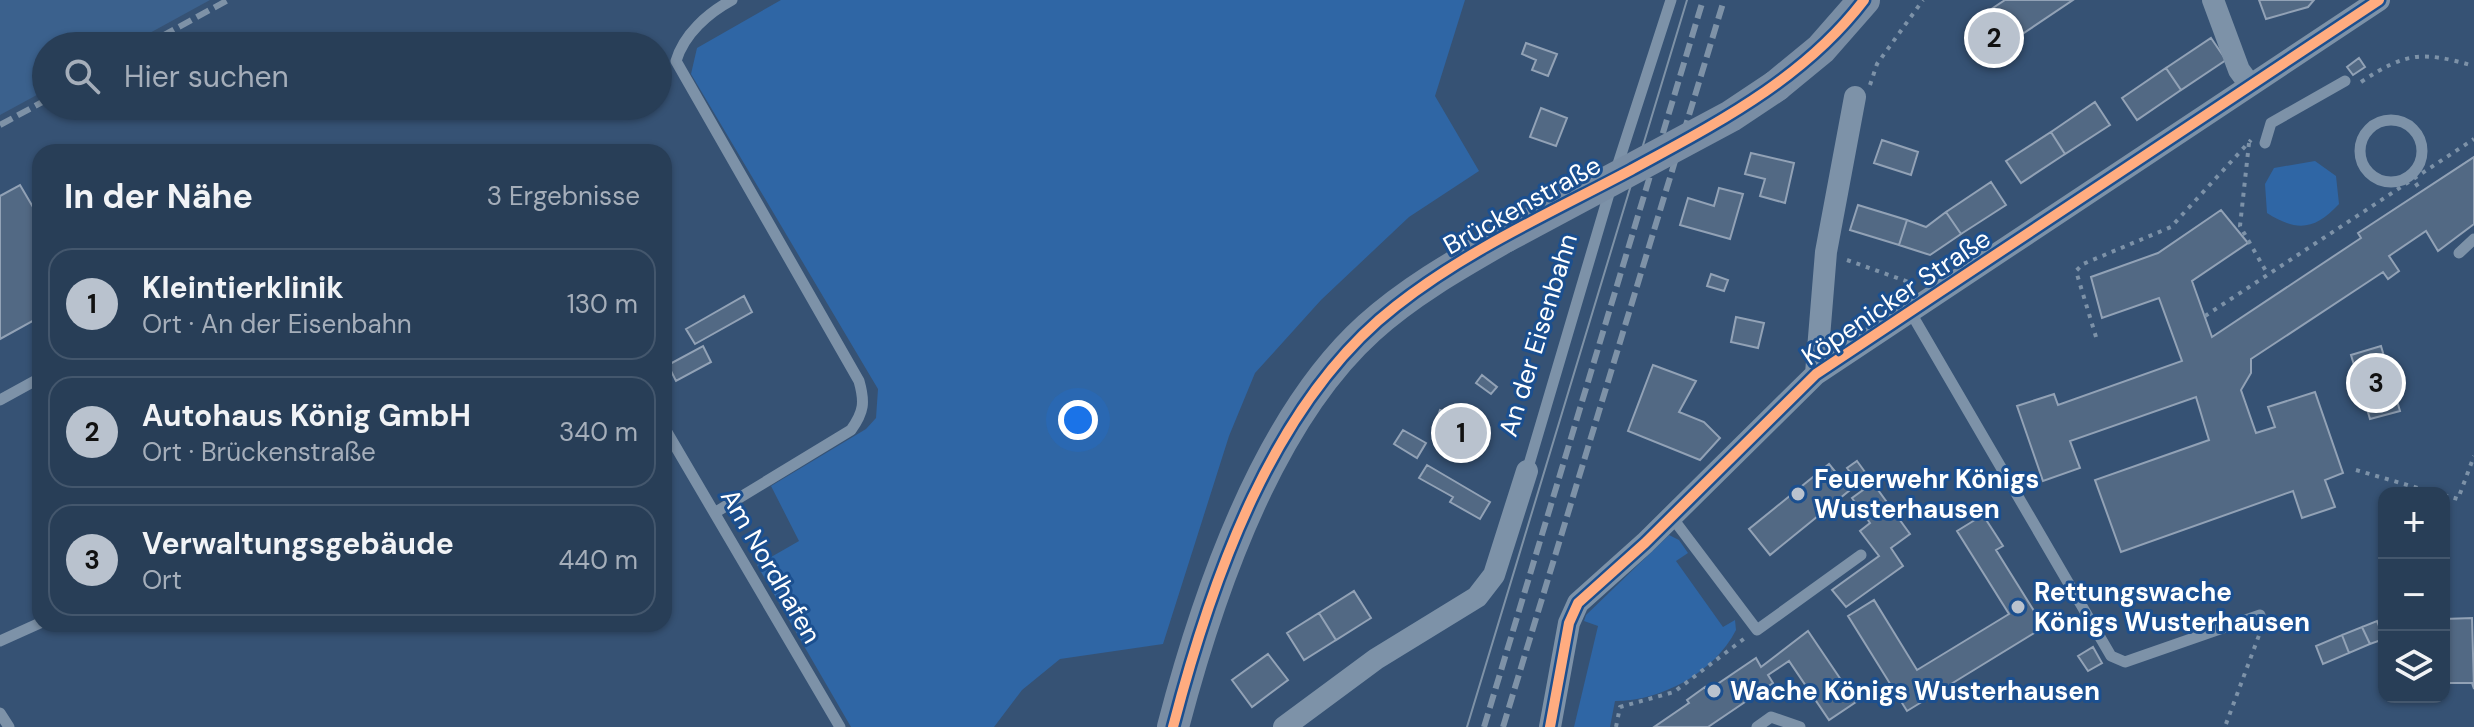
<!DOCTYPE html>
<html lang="de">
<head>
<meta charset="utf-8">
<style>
  :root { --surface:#283e57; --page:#344961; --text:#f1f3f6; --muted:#a5aeba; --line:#44576d; --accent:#b9c2ce }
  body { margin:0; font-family:"DM Sans",sans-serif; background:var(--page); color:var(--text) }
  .controls { position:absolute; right:24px; bottom:24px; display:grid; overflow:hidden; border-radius:16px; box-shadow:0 2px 6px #0004 }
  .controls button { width:72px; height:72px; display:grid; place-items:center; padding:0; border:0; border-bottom:2px solid var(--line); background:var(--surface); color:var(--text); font:40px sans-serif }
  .you { position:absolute; left:1078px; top:420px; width:28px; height:28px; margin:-20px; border:6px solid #fff; border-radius:50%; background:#1a73e8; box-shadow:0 0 0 12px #1a73e833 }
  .badge { display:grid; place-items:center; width:52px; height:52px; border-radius:50%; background:var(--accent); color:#111; font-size:26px; font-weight:700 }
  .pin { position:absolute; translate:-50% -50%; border:4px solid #fff; box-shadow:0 2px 8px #0006 }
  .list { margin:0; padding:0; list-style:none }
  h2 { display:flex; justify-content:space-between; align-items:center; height:104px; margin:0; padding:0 32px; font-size:34px }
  h2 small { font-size:26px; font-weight:400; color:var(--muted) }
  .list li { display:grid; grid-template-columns:52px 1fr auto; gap:24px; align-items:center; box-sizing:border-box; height:112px; margin:0 16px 16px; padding:0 16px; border:2px solid var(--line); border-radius:24px }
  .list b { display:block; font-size:30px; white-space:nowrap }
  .list p { margin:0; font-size:26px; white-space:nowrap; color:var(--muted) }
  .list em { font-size:26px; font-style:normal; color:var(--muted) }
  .icon { flex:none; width:44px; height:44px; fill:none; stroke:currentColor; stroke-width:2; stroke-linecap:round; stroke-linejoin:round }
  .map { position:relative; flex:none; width:2474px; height:727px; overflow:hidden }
  .search { position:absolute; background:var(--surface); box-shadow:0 2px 6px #0004; left:32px; top:32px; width:640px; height:88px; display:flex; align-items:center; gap:20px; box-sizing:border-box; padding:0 28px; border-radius:44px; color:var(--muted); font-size:30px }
  .panel { position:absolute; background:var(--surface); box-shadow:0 2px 6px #0004; left:32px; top:144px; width:640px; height:488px; border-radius:24px }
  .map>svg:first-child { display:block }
</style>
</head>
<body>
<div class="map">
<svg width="2474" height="727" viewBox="0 0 2474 727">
  <rect width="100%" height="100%" fill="#365274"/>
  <path fill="#2f66a5" d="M781,0H1465L1435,96L1479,171L1409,217L1321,300L1255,373L1229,436L1163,644L1060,659L1022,690L994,727H851L757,565L799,541L771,486L866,429L876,418L878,389L691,74L697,48Z
    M2315,161L2336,176L2339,204C2315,230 2297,232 2267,213L2265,184L2274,168Z
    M1669,535L1679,540L1688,553L1676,561L1723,627L1735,620L1736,630C1714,673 1661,701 1615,701L1610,727H1574L1598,626L1584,621L1586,615Z"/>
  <path fill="#3b618d" d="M0,0H210L126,46H46V90L0,115Z"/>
  <path fill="#526984" stroke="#92a2b6" stroke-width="2" d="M2005,0H2073L2006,45L2010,52L1989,66L1968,32L1986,19L1984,14Z
    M2259,0H2314L2308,7L2266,19Z
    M2211,38L2226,60L2181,90L2166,68Z
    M1526,43L1557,54L1548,76L1532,70L1536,60L1522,54Z
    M2359,58L2365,67L2353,75L2347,67Z
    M2166,68L2181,90L2137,120L2122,98Z
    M2095,102L2110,125L2065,154L2051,132Z
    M1541,108L1567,118L1556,146L1530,137Z
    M2051,132L2065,154L2021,183L2006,161Z
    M1882,140L1918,152L1911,175L1874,163Z
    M1751,153L1794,163L1785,203L1760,196L1765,179L1745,174Z
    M2474,157V224L2438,251L2426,231L2389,256L2399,271L2388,279L2383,272L2251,359V373L2241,390L2256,433L2275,427L2268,407L2315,392L2343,473L2325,480L2335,507L2302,518L2293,491L2121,552L2095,480L2209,440L2196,397L2070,441L2080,468L2043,481L2017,406L2054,394L2058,405L2182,361L2159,298L2102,318L2091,277L2158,253L2221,210L2248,243L2192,281L2212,337L2361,238L2358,233Z
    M1991,182L2006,205L1961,234L1946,212Z
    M20,185L40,219V317L0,339V196Z
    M1719,188L1743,194L1730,239L1680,225L1688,198L1714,206Z
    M1858,205L1907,220L1899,245L1850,230Z
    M1946,212L1961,234L1930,255L1899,245L1907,220L1926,227Z
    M1711,274L1728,280L1724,291L1707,286Z
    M744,296L752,312L695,344L686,329Z
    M1736,317L1764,323L1758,348L1731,342Z
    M703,346L711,362L676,381L668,365Z
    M2381,346L2400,411L2370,419L2351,355Z
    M1653,365L1696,381L1679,412L1704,422L1720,438L1700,460L1628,431Z
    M1482,375L1497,387L1491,394L1476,383Z
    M1440,410L1485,427L1473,458L1445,447L1449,436L1433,430Z
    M1403,430L1426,443L1417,458L1394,444Z
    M1857,461L1910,534L1891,548L1903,566L1846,607L1832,590L1879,556L1860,531L1870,523L1852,498L1863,490L1847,468Z
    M1829,464L1850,490L1770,555L1749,529Z
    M1427,465L1490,502L1480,519L1450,502L1453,497L1419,478Z
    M1983,515L2003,546L1996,550L2044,627L1907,711L1848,616L1874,600L1917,670L2009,614L1957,531Z
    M1354,591L1371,618L1336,640L1319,613Z
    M1319,613L1336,640L1304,660L1287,633Z
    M2472,618L2474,689L2472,683H2444V619Z
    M2377,621L2384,639L2370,644L2362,627Z
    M2362,627L2370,644L2349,653L2342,635Z
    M1808,631L1856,702L1829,720L1789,661L1768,675L1773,683L1708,727H1654L1689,703L1687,700L1705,687L1707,691L1756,658L1761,667Z
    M2342,635L2349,653L2323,664L2316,646Z
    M2093,647L2102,663L2088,671L2078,656Z
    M1268,654L1288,680L1252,707L1232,680Z"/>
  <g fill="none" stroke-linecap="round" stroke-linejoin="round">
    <path stroke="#7d92a8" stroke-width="4" stroke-dasharray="4 6" stroke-linecap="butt" d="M2361,82C2406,52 2422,51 2474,66
      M1870,85L1877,64L1923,0
      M2249,143L2240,226L2267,273
      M2410,175L2421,191
      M1847,260L1914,284
      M2205,316L2474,139
      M2096,337L2076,271L2083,264L2171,227L2251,140
      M2356,470L2435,493
      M2444,495L2458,499L2474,456
      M2226,724L2261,630
      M1616,727L1620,707L1674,692L1745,638"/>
    <path stroke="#7d92a8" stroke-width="11" d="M2360 151a31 31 0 1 1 62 0a31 31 0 1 1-62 0Z
      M2265,143L2271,123L2345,81
      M1616,170L1671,0
      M2459,253L2474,239
      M1911,313L2111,656L2125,662L2260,615
      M0,400L40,378
      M664,427L840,727
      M1527,471L1611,187
      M716,512L851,430C864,412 865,402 859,381L676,61C684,34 708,13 732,0
      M1671,516L1757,630L1861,555
      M0,641L40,623
      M0,713L9,727
      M1757,727L1771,717L1800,727"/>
    <path stroke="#7d92a8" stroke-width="22" d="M2213,0L2239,70L2250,85
      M1816,374L1826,252L1855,97
      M1284,727L1376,659L1477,597L1494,575L1527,471
      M1550,727L1569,623L1578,603L1645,543L1816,374L2379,0"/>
    <path stroke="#798da4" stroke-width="32" d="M1776,86L1821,49L1864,0
      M1173,727C1207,597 1267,420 1369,328C1410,291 1458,264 1505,237"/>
    <path stroke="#7e92a7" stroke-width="2" d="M1467,727L1687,0"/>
    <path stroke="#7e92a7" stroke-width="6" stroke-dasharray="14 6" stroke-linecap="butt" d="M144,46L228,0
      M0,125L46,100
      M1484,727L1703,0
      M1503,727L1724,0"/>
    <path stroke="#798da4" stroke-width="32" d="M1505,237L1731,116L1776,86"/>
    <defs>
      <path id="cycleway" d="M1173,727C1211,581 1273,401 1396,306C1467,250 1552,212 1631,170C1717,123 1804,79 1864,0
        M1550,727L1569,623L1578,603L1645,543L1816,374L2379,0"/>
    </defs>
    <use href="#cycleway" stroke="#1b4f8f" stroke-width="15"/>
    <use href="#cycleway" stroke="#ffac80" stroke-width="10"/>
  </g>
  <g fill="#b9c2ce" stroke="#1b4f8f" stroke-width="3">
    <circle cx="1798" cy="494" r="8"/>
    <circle cx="2018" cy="607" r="8"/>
    <circle cx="1714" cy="691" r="8"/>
  </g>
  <g text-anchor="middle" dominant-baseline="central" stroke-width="6" stroke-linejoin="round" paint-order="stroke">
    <g font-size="26" fill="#fff" stroke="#1b4f8f">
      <text transform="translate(1522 205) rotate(-29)">Brückenstraße</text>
      <text transform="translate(1896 297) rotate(-34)">Köpenicker Straße</text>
      <text transform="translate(1538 335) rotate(-73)">An der Eisenbahn</text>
      <text transform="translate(771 566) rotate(60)">Am Nordhafen</text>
    </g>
    <g font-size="26" font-weight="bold" fill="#fff" stroke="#1b4f8f" text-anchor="start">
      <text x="1814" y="479">Feuerwehr Königs<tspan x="1814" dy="30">Wusterhausen</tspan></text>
      <text x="2034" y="592">Rettungswache<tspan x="2034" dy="30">Königs Wusterhausen</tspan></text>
      <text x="1730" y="691">Wache Königs Wusterhausen</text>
    </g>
  </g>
</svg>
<div class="controls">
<button>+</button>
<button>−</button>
<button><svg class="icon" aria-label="layers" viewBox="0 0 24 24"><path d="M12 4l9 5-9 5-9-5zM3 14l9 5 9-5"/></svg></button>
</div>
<div class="you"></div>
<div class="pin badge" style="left:1461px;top:433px">1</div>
<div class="pin badge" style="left:1994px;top:38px">2</div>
<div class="pin badge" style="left:2376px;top:383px">3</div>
<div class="search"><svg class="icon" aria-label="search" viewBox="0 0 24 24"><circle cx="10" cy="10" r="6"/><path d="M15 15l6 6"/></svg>Hier suchen</div>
<section class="panel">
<h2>In der Nähe<small>3 Ergebnisse</small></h2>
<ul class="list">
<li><span class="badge">1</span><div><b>Kleintierklinik</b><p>Ort · An der Eisenbahn</p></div><em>130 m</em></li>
<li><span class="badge">2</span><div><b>Autohaus König GmbH</b><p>Ort · Brückenstraße</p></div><em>340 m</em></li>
<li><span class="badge">3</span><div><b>Verwaltungsgebäude</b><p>Ort</p></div><em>440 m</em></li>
</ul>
</section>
</div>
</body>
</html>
